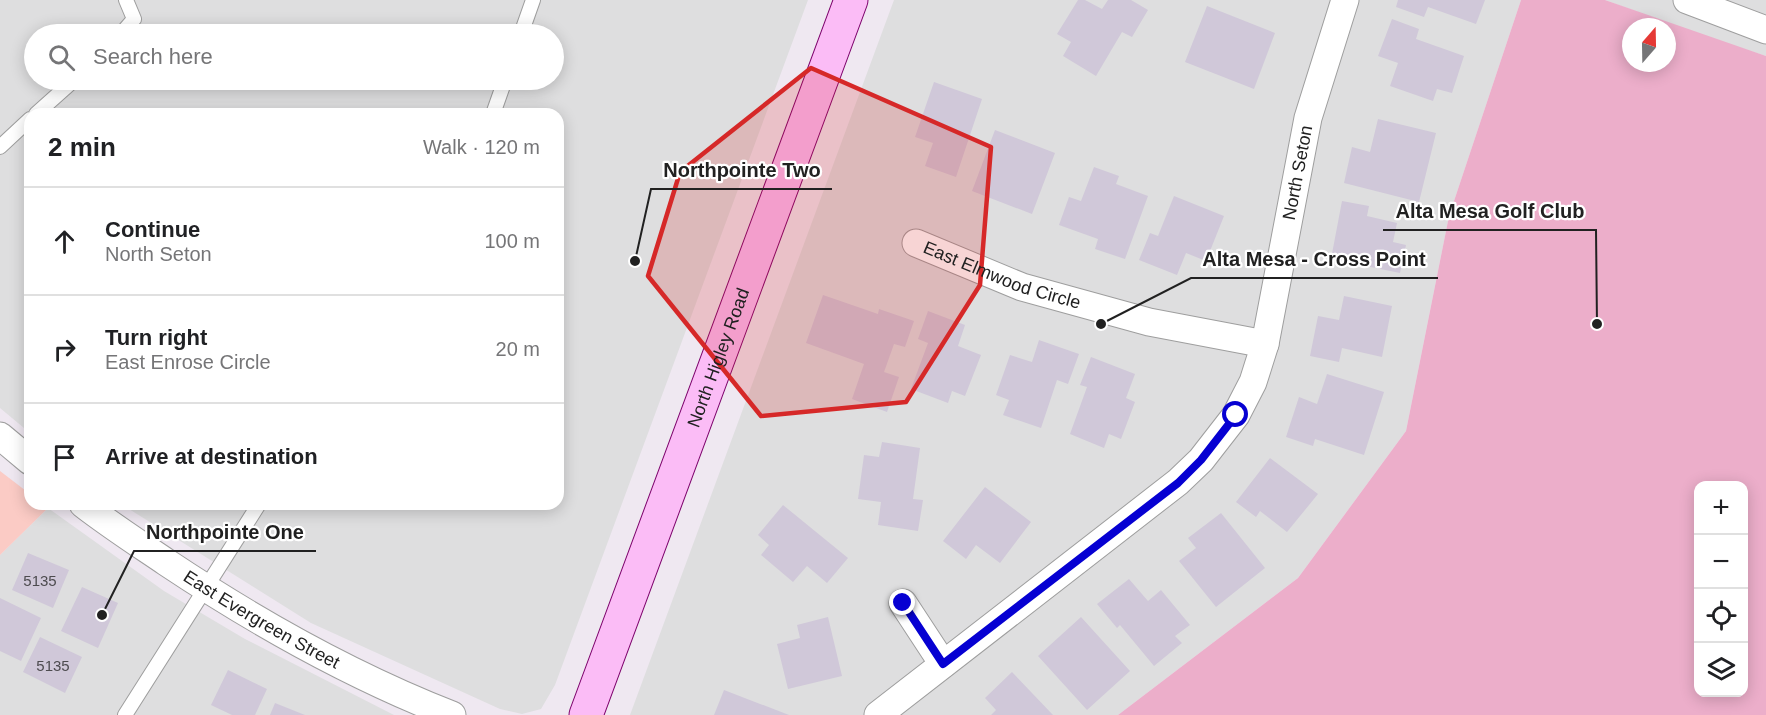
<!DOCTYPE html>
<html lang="en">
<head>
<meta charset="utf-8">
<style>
  :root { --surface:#fff; --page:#f2f2f2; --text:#202124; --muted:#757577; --line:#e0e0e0 }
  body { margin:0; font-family:Arial,sans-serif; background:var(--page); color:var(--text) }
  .controls { position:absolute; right:18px; bottom:18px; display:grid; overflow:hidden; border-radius:12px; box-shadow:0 3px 15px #0003 }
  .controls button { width:54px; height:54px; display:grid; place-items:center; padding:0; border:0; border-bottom:2px solid var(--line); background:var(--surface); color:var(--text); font:30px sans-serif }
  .compass { position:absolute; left:1622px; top:18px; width:54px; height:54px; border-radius:50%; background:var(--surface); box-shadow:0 3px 15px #0003; rotate:20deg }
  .stop { position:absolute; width:18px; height:18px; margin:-14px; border:4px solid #0600d2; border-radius:50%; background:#fff }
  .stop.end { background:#0600d2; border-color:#fff; box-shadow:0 2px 6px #0008 }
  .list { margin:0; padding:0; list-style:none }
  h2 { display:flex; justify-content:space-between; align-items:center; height:78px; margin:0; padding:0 24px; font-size:26px }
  h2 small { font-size:20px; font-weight:400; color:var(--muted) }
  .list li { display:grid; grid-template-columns:39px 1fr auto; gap:18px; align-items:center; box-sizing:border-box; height:108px; padding:0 24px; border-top:2px solid var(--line) }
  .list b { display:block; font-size:22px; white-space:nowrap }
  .list p { margin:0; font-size:20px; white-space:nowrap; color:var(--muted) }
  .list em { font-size:20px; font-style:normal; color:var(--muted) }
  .icon { flex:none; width:33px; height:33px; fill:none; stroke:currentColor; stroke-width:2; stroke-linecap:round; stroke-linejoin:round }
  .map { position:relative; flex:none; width:1766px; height:715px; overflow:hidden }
  .search { position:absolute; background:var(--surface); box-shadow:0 3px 15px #0003; left:24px; top:24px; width:540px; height:66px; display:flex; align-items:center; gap:15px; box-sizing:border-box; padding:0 21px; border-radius:33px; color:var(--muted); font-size:22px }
  .panel { position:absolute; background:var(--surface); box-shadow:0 3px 15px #0003; left:24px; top:108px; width:540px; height:402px; border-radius:18px }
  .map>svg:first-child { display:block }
</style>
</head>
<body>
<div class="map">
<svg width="1766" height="715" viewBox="0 0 1766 715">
  <rect width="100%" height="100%" fill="#efe8f1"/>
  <path fill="#dededf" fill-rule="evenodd" d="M0,0H808L555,685L541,709L522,714L500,709L311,623L121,504H558V114H30V433L0,408ZM34,34H554V80H34Z
    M894,0H1521L1449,216L1406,431L1298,578L1118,715H630Z
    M1605,0H1766V56L1692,32Z
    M48,508L164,591L245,639L394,715H0V555Z"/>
  <path fill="#ecaeca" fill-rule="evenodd" d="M1521,0H1605L1766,56V715H1118L1298,578L1406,431L1449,216ZM1631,27H1667V63H1631ZM1698,486H1744V692H1698Z"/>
  <path fill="#fbcbc5" d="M0,471L30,494V504H42L48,508L0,555Z"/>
  <path fill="#d0c8d9" d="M1078,0H1085L1102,9L1108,0H1131L1148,10L1132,37L1122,32L1096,76L1063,56L1071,42L1057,34Z
    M1398,0H1485L1476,24L1428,7L1424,17L1396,7Z
    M1207,6L1275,33L1254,89L1185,62Z
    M1392,19L1419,29L1416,39L1464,56L1452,93L1437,89L1433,101L1390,86L1398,63L1378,56Z
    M934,82L982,99L956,177L925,166L933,143L915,137Z
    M1378,119L1436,133L1419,202L1344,183L1352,147L1370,152Z
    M995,130L1055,153L1032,214L972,191Z
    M1094,167L1119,176L1116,184L1148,196L1125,259L1095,249L1098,239L1059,225L1069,197L1081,201Z
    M1174,196L1224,216L1206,261L1186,253L1177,275L1139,260L1150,233L1158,236Z
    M1342,201L1369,206L1367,216L1397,223L1393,242L1406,245L1400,273L1331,259Z
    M823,295L878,314L879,309L914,321L905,347L894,344L884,372L899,377L887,412L852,399L864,364L806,343Z
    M1344,296L1392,306L1382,357L1342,348L1339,362L1310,356L1318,316L1339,320Z
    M928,311L965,325L958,346L981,355L965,396L952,391L948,403L911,389L928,343L918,339Z
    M1039,340L1079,354L1068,384L1057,380L1041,428L1003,415L1009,400L996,395L1010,355L1032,362Z
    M1091,357L1135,374L1126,398L1135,402L1121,439L1109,434L1104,448L1070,434L1087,387L1080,385Z
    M1327,374L1384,392L1364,455L1315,439L1313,446L1286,437L1299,397L1317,404Z
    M882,442L920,448L913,499L923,500L918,531L878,525L881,502L858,499L864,455L879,457Z
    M1270,458L1318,494L1287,532L1260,511L1256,517L1236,502Z
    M985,487L1031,522L1000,563L976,545L966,559L943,541Z
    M783,505L848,558L827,583L807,566L793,582L761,555L769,545L758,535Z
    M1221,513L1265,568L1216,607L1179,561L1196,548L1188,538Z
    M28,553L69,570L53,608L12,590Z
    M1129,579L1148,601L1161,590L1190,625L1175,636L1182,643L1154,666L1120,625L1117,628L1097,604Z
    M82,587L118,603L98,648L61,631Z
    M0,598L41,618L21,661L0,651Z
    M828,617L842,676L788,689L777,644L800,638L797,625Z
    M1081,617L1130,671L1087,710L1038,656Z
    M40,637L82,657L65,693L23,672Z
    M228,670L267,689L255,715H232L211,705Z
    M1012,672L1053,715H991L996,710L985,698Z
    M724,690L789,715H714Z
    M275,703L305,715H270Z"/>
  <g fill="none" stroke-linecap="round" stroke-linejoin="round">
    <defs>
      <path id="service" d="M121,34L134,19L126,0
        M521,34L533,0
        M36,114L74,80
        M493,114L505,80
        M0,147L30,119
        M125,715L259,504"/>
      <g id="minor">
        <path d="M1687,0L1766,30"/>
        <path id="s1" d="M916,243L1022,287L1149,322L1265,344"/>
        <path d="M0,436L30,461"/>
        <path id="s2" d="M83,504C110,525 138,543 166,562C256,622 352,676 452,715"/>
        <path d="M903,603L943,664"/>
        <path id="s3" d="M878,715L1178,482L1201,460L1236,415L1253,382L1265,344L1308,118L1345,0"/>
      </g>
      <g id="secondary">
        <path id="s4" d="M586,715L851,0"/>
      </g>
    </defs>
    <use href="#service" stroke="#9e9e9e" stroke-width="16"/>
    <use href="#minor" stroke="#9e9e9e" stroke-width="29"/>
    <use href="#secondary" stroke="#7d036c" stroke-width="35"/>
    <use href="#service" stroke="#fff" stroke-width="14"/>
    <use href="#minor" stroke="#fff" stroke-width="27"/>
    <use href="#secondary" stroke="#fbbcf6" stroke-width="33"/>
  </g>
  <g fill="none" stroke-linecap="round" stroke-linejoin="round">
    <path stroke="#0600d2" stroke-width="8" d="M903,603L943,664L1178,483L1201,460L1236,415"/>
  </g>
  <path fill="#d62828" fill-opacity="0.2" stroke="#d62828" stroke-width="4.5" stroke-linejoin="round" d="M811,68L991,147L980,285L906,402L761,416L648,276L680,172Z"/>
  <g text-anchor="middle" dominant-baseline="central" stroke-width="4.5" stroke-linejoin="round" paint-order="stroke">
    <g font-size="15" fill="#4d4b4f">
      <text x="40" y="580">5135</text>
      <text x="53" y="665">5135</text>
    </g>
    <g font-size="18" fill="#212121" stroke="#fff">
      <text stroke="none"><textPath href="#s3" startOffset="720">North Seton</textPath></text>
      <text stroke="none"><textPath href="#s1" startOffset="92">East Elmwood Circle</textPath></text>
      <text stroke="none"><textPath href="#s4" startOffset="381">North Higley Road</textPath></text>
      <text stroke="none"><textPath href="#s2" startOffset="213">East Evergreen Street</textPath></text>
    </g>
  </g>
  <path fill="none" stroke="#212121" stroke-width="2" d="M635 261L651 189H832M1597 324L1596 230H1383M1101 324L1191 278H1438M102 615L134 551H316"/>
  <g fill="#212121" stroke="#fff" stroke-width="2">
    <circle cx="635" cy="261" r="6"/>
    <circle cx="1597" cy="324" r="6"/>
    <circle cx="1101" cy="324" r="6"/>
    <circle cx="102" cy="615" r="6"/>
  </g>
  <g font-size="20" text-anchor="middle" font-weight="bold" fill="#212121" stroke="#fff" stroke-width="4.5" stroke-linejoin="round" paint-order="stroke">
    <text x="742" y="177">Northpointe Two</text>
    <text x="1490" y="218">Alta Mesa Golf Club</text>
    <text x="1314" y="266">Alta Mesa - Cross Point</text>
    <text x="225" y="539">Northpointe One</text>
  </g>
</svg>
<div class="controls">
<button>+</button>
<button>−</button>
<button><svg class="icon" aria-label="locate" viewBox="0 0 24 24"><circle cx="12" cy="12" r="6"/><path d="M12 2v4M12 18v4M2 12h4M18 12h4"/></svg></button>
<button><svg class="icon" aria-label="layers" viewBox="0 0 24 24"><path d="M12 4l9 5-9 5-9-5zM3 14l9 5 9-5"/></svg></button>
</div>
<svg class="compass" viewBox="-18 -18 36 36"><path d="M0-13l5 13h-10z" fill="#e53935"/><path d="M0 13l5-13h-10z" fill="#757577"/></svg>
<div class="stop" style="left:1236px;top:415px"></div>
<div class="stop end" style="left:903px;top:603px"></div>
<div class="search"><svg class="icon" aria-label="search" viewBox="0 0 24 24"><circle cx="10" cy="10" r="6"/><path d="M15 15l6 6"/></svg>Search here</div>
<section class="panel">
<h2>2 min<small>Walk · 120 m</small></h2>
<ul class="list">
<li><svg class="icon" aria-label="ahead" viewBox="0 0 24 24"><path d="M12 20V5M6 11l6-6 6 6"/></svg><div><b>Continue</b><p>North Seton</p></div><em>100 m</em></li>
<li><svg class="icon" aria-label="right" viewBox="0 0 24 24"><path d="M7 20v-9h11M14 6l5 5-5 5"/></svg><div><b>Turn right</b><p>East Enrose Circle</p></div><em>20 m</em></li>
<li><svg class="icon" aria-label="arrive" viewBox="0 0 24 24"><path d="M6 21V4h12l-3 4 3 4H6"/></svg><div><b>Arrive at destination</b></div></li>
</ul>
</section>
</div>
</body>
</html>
